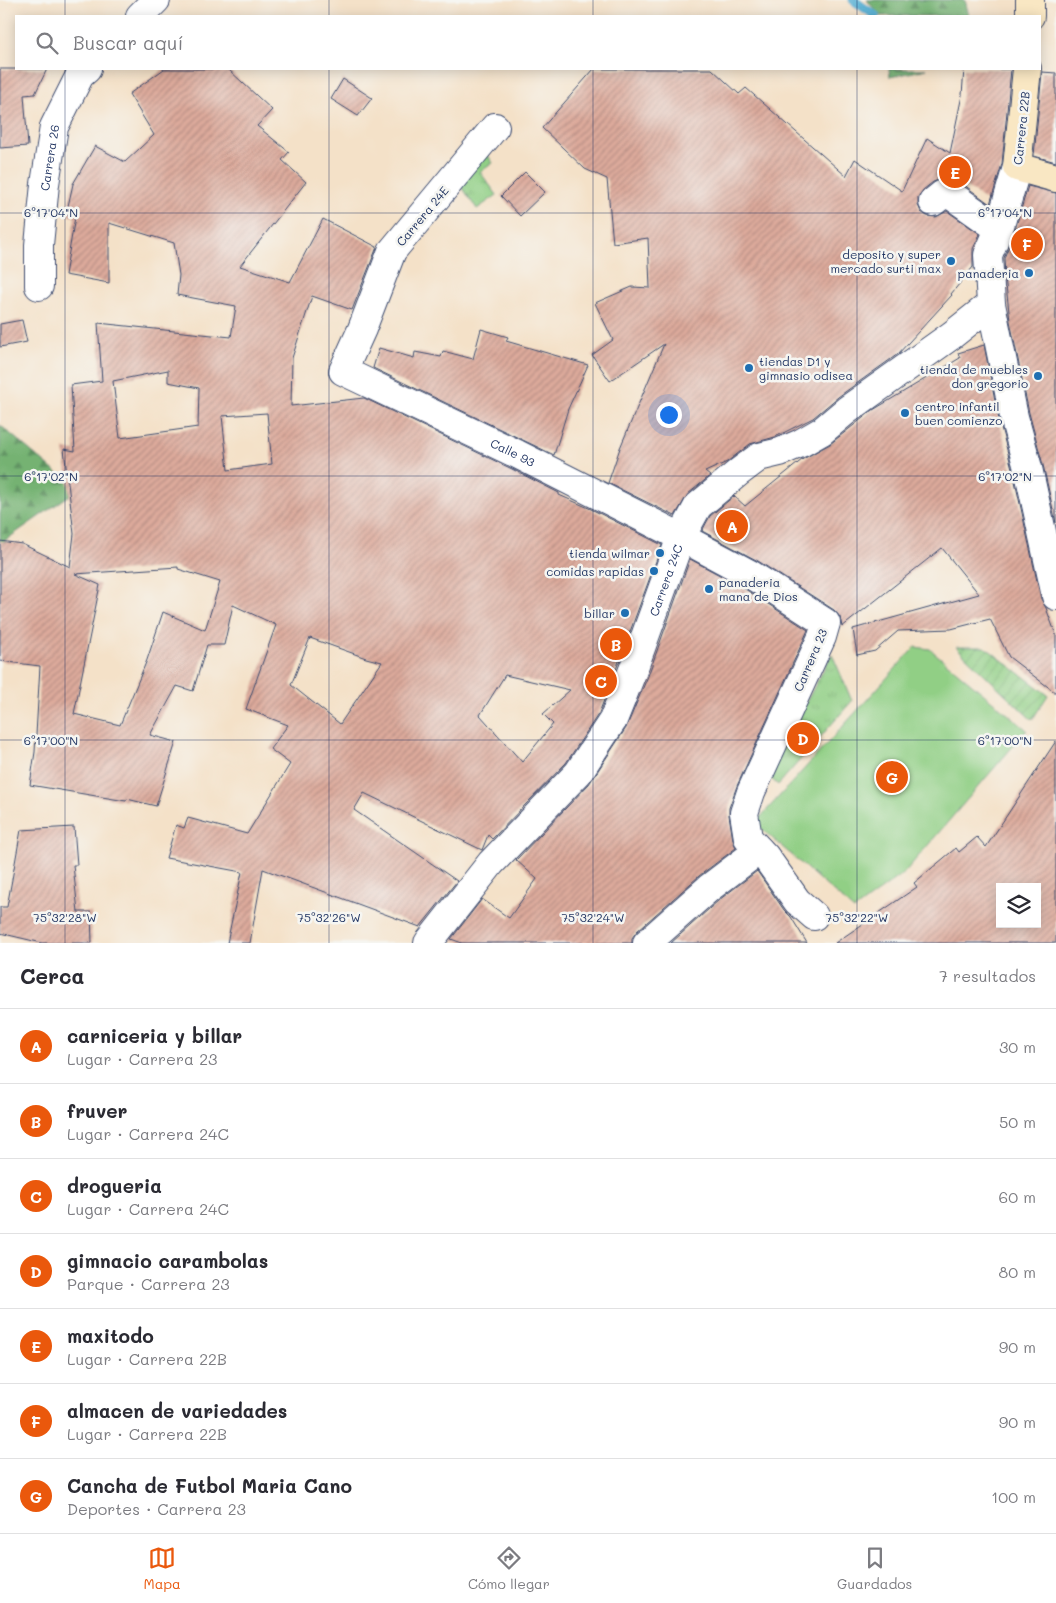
<!DOCTYPE html>
<html lang="es">
<head>
<meta charset="utf-8">
<style>
  :root { --surface:#fff; --page:#f2f2f3; --text:#2b2b33; --muted:#7c7c81; --line:#e1e1e2; --accent:#ea580c }
  body { margin:0; font-family:Mali,sans-serif; background:var(--page); color:var(--text) }
  .controls { position:absolute; right:15px; bottom:15px; display:grid; overflow:hidden; border-radius:0px; box-shadow:0 2px 12px #0003 }
  .controls button { width:45px; height:45px; display:grid; place-items:center; padding:0; border:0; border-bottom:1px solid var(--line); background:var(--surface); color:var(--text); font:25px sans-serif }
  .you { position:absolute; left:668px; top:414px; width:18px; height:18px; margin:-12px; border:4px solid #fff; border-radius:50%; background:#1a73e8; box-shadow:0 0 0 8px #1a73e833 }
  .badge { display:grid; place-items:center; width:32px; height:32px; border-radius:50%; background:var(--accent); color:#fff; font-size:16px; font-weight:700 }
  .pin { position:absolute; translate:-50% -50%; border:2px solid #fff; box-shadow:0 1px 5px #0006 }
  .list { margin:0; padding:0; list-style:none }
  h2 { display:flex; justify-content:space-between; align-items:center; height:65px; margin:0; padding:0 20px; font-size:21px }
  h2 small { font-size:16px; font-weight:400; color:var(--muted) }
  .list li { display:grid; grid-template-columns:32px 1fr auto; gap:15px; align-items:center; box-sizing:border-box; height:75px; padding:0 20px; border-top:1px solid var(--line) }
  .list b { display:block; font-size:19px; white-space:nowrap }
  .list p { margin:0; font-size:16px; white-space:nowrap; color:var(--muted) }
  .list em { font-size:16px; font-style:normal; color:var(--muted) }
  .icon { flex:none; width:28px; height:28px; fill:none; stroke:currentColor; stroke-width:2; stroke-linecap:round; stroke-linejoin:round }
  .map { position:relative; flex:none; width:1056px; height:943px; overflow:hidden }
  .search { position:absolute; background:var(--surface); box-shadow:0 2px 12px #0003; left:15px; right:15px; top:15px; height:55px; display:flex; align-items:center; gap:12px; box-sizing:border-box; padding:0 18px; border-radius:0px; color:var(--muted); font-size:19px }
  .sheet { height:590px; background:var(--surface) }
  nav { display:flex; justify-content:space-around; align-items:center; box-sizing:border-box; height:70px; border-top:1px solid var(--line); background:var(--surface); font-size:14px; color:var(--muted) }
  nav a { display:grid; justify-items:center; gap:2px }
  nav .on { color:var(--accent) }
  .map>svg:first-child { display:block }
</style>
</head>
<body>
<div class="map">
<svg width="1056" height="943" viewBox="0 0 1056 943">
  <defs>
    <pattern id="grass-tufts" width="24" height="20" patternUnits="userSpaceOnUse" patternTransform="scale(1.25)"><rect width="24" height="20" fill="#91cf85"/><path d="M3 7l-1-3M5 7V3M7 7l1-3M15 17l-1-3M17 17v-4M19 17l1-3" fill="none" stroke="#7cb275"/></pattern>
    <pattern id="forest-firs" width="22" height="20" patternUnits="userSpaceOnUse" patternTransform="scale(1.25)"><rect width="22" height="20" fill="#74b272"/><path d="M5 1l3.5 6h-7zM16 11l3.5 6h-7z" fill="#5e9161"/></pattern>
    <pattern id="garden-furrows" width="10" height="10" patternUnits="userSpaceOnUse" patternTransform="scale(1.25)"><rect width="10" height="10" fill="#91cf85"/><path d="M-1 1l2-2M0 10L10 0M9 11l2-2" fill="none" stroke="#7cb275"/></pattern>
    <pattern id="building-hatch" width="6" height="6" patternUnits="userSpaceOnUse" patternTransform="scale(1.25)"><rect width="6" height="6" fill="#ddaa9b"/><path d="M-1 1l2-2M0 6l6-6M5 7l2-2" fill="none" stroke="#b28b82"/></pattern>
  </defs>
  <rect width="100%" height="100%" fill="#f6f6f2"/>
  <filter id="ink" filterUnits="userSpaceOnUse"><feTurbulence type="fractalNoise" baseFrequency=".02" numOctaves="2"/><feDisplacementMap in="SourceGraphic" scale="10" xChannelSelector="R" yChannelSelector="G"/><feConvolveMatrix kernelMatrix="1 2 1 2 8 2 1 2 1" color-interpolation-filters="sRGB"/></filter>
  <filter id="wash" filterUnits="userSpaceOnUse"><feTurbulence type="fractalNoise" baseFrequency=".0096" numOctaves="4" result="noise"/><feDisplacementMap in="SourceGraphic" scale="20" xChannelSelector="R" yChannelSelector="G"/><feGaussianBlur stdDeviation="1.12" result="paint"/><feColorMatrix in="noise" values="0 0 0 0 0 0 0 0 0 0 0 0 0 0 0 0 0 1.4 0 .05"/><feComposite in="paint" operator="in"/></filter>
  <g filter="url(#wash)">
    <rect width="100%" height="100%" fill="#f4e1c8"/>
    <path fill="url(#grass-tufts)" stroke="#567f72" d="M483,148L493,163L480,172L497,195L477,209L451,171Z
      M832,654L852,701L778,785L767,775Z"/>
    <path fill="url(#forest-firs)" stroke="#487068" d="M867,0H965L969,16H880Z
      M889,69H927L890,77Z
      M0,425L77,490L0,544Z"/>
    <path fill="url(#garden-furrows)" stroke="#567f72" d="M956,647H985L1048,695L1032,720Z"/>
    <path fill="#91cf85" stroke="#567f72" d="M915,647L930,649L1027,730L904,873L854,910L755,823Z"/>
    <g fill="none" stroke-linecap="round" stroke-linejoin="round">
      <path stroke="#56afd3" stroke-width="9" d="M853,0L876,16"/>
    </g>
    <g id="blocks">
      <path fill="url(#building-hatch)" fill-rule="evenodd" d="M0,69H47L35,94L24,95L28,146L0,148Z
        M164,69H228L272,110L257,126L289,152L282,160L306,182L240,266L290,282L323,219L377,247L352,310L312,296L292,358L291,406L364,398L510,468L559,493V495L591,509L662,545L618,664L599,713L566,763L492,839L488,835L482,850L364,793L354,810L457,881L420,927L263,869L250,943H227L242,872L166,858L176,825L184,828L188,818L247,834L290,764L270,749L288,725L246,709L276,625L233,605L224,645H207L193,691L177,686L150,735L176,742L156,806L127,799L126,801L30,785L35,752L40,666L0,661V541L22,544L70,567L74,534L64,449L75,451L71,385L102,381L98,323L231,337L236,306L177,295L179,275L174,243L109,223V283L65,275L75,217L66,215L73,184L95,146L125,162L154,135L129,94ZM168,370V382L199,388L198,427L120,438L113,381ZM267,413L272,464L228,470L222,416ZM178,567V569L220,582L205,630L163,612L147,660L120,725L74,714L100,585L75,574ZM310,638L366,658L382,662L340,724L291,685ZM505,675L570,690L543,714L553,724L522,762L480,715Z
        M594,69H712L739,94L746,88L846,176L855,159L902,191L927,138L950,153L962,95L964,69H1011L1002,164L990,204L960,182L945,178L933,182L923,190L918,197V205L921,212L927,216L936,217L947,211L980,234L973,249V267L951,294L952,295L898,354L838,397L813,418L775,437L750,444L727,462L705,472L710,476L688,494L675,516L608,483L620,448L664,344L610,381L592,355L613,340L595,303L632,287L650,288L648,238L613,243L607,179L585,169L542,128Z
        M1042,72L1056,73V162L1034,156Z
        M343,79L372,98L358,116L331,99Z
        M525,172L545,192L520,216L501,196Z
        M1028,186L1056,193V523L1043,465L1029,413L1010,321L1005,276L1004,258L1014,233Z
        M22,320L27,342L0,347V324Z
        M481,329L508,337L506,341L588,365L568,409L554,455L373,368L379,348L414,358L415,352L441,357L443,351L473,359Z
        M984,345L999,420L1013,472L1041,599L1046,608L1056,635V693L1009,657L990,619L951,629L898,631L875,651L857,655L853,629L979,594L942,548L842,627L840,617L834,610L758,561L702,531L710,516L734,496L745,506L803,459L830,444L873,410L960,358L958,353Z
        M690,559L742,587L808,630L737,786L729,808V815L733,840L736,848L699,876L637,931L632,938V943H462L451,939L482,899L509,918L537,879L516,860L589,784L626,728L648,676Z
        M1056,741V943H835L917,887L914,883L956,848L959,852L977,837L986,847ZM1000,887H1037V924H1000Z
        M74,827L77,865H73L78,912H91L92,943H42L0,933V907H7L21,830Z
        M757,871L784,910L791,917L807,943H671L719,900Z"/>
    </g>
  </g>
  <g filter="url(#ink)">
    <use href="#blocks" fill-opacity="0" stroke="#3c4a6e" stroke-width="1"/>
    <g fill="none" stroke-linecap="round" stroke-linejoin="round">
      <defs>
        <g id="street">
          <path d="M140,16L156,0"/>
          <path id="s1" d="M495,127L392,251L362,329L343,371L517,454L681,537L750,574L826,623L822,637L751,792L744,813L748,838L765,856L797,901L814,916"/>
          <path d="M1017,167L999,229L988,255L991,304L1014,417L1028,468L1056,596"/>
          <path d="M933,202L943,194L951,195L999,229"/>
          <path id="s2" d="M39,286V245L45,184L54,127L80,75L87,69"/>
          <path id="s3" d="M428,943L491,863L578,773L613,720L633,670L681,537L698,506L739,472L759,457L780,452L801,443L822,431L847,410L952,335L991,304"/>
          <path d="M647,943L709,888L759,850"/>
        </g>
        <path id="secondary" d="M1030,0V16
          M1027,69L1017,167L1056,178"/>
      </defs>
      <use href="#street" stroke="#3c4a6e" stroke-width="30"/>
      <use href="#secondary" stroke="#3c4a6e" stroke-width="30"/>
      <use href="#street" stroke="#fff" stroke-width="28"/>
      <use href="#secondary" stroke="#f9e7c3" stroke-width="28"/>
    </g>
  </g>
  <path fill="none" stroke="#1b2f5e" stroke-width="1" stroke-opacity="0.45" d="M65,0V16M329,0V16M593,0V16M857,0V16M65,69V943M329,69V943M593,69V943M857,69V943M0,213H1056M0,476H1056M0,740H1056"/>
  <g fill="#1f6fb2" stroke="#f6f6f2" stroke-width="2">
    <circle cx="951" cy="261" r="5"/>
    <circle cx="1029" cy="273" r="5"/>
    <circle cx="749" cy="368" r="5"/>
    <circle cx="1038" cy="376" r="5"/>
    <circle cx="905" cy="413" r="5"/>
    <circle cx="660" cy="553" r="5"/>
    <circle cx="654" cy="571" r="5"/>
    <circle cx="709" cy="589" r="5"/>
    <circle cx="625" cy="613" r="5"/>
  </g>
  <g text-anchor="middle" dominant-baseline="central" stroke-width="5" stroke-linejoin="round" paint-order="stroke">
    <g font-size="12" fill="#1b2f5e" stroke="#f6f6f2">
      <text transform="translate(1021 128) rotate(-84)">Carrera 22B</text>
      <text stroke="none"><textPath href="#s2" startOffset="129">Carrera 26</textPath></text>
      <text transform="translate(422 216) rotate(-50)">Carrera 24E</text>
      <text stroke="none"><textPath href="#s1" startOffset="479">Calle 93</textPath></text>
      <text stroke="none"><textPath href="#s3" startOffset="440">Carrera 24C</textPath></text>
      <text transform="translate(810 660) rotate(-67)">Carrera 23</text>
    </g>
    <g font-size="12" fill="#1b2f5e" stroke="#f6f6f2" text-anchor="end">
      <text x="941" y="254">deposito y super<tspan x="941" dy="14">mercado surti max</tspan></text>
      <text x="1019" y="273">panaderia</text>
      <text x="759" y="361" text-anchor="start">tiendas D1 y<tspan x="759" dy="14">gimnasio odisea</tspan></text>
      <text x="1028" y="369">tienda de muebles<tspan x="1028" dy="14">don gregorio</tspan></text>
      <text x="915" y="406" text-anchor="start">centro infantil<tspan x="915" dy="14">buen comienzo</tspan></text>
      <text x="650" y="553">tienda wilmar</text>
      <text x="644" y="571">comidas rapidas</text>
      <text x="719" y="582" text-anchor="start">panaderia<tspan x="719" dy="14">mana de Dios</tspan></text>
      <text x="615" y="613">billar</text>
    </g>
  </g>
  <g font-size="12" text-anchor="middle" fill="#1b2f5e" stroke="#f6f6f2" stroke-width="5" stroke-linejoin="round" paint-order="stroke">
    <text x="51" y="217">6°17'04"N</text>
    <text x="1005" y="217">6°17'04"N</text>
    <text x="51" y="481">6°17'02"N</text>
    <text x="1005" y="481">6°17'02"N</text>
    <text x="51" y="745">6°17'00"N</text>
    <text x="1005" y="745">6°17'00"N</text>
    <text x="65" y="922">75°32'28"W</text>
    <text x="329" y="922">75°32'26"W</text>
    <text x="593" y="922">75°32'24"W</text>
    <text x="857" y="922">75°32'22"W</text>
  </g>
</svg>
<div class="controls">
<button><svg class="icon" aria-label="layers" viewBox="0 0 24 24"><path d="M12 4l9 5-9 5-9-5zM3 14l9 5 9-5"/></svg></button>
</div>
<div class="you"></div>
<div class="pin badge" style="left:732px;top:526px">A</div>
<div class="pin badge" style="left:616px;top:644px">B</div>
<div class="pin badge" style="left:601px;top:681px">C</div>
<div class="pin badge" style="left:803px;top:738px">D</div>
<div class="pin badge" style="left:955px;top:172px">E</div>
<div class="pin badge" style="left:1027px;top:244px">F</div>
<div class="pin badge" style="left:892px;top:777px">G</div>
<div class="search"><svg class="icon" aria-label="search" viewBox="0 0 24 24"><circle cx="10" cy="10" r="6"/><path d="M15 15l6 6"/></svg>Buscar aquí</div>
</div>
<section class="sheet">
<h2>Cerca<small>7 resultados</small></h2>
<ul class="list">
<li><span class="badge">A</span><div><b>carniceria y billar</b><p>Lugar · Carrera 23</p></div><em>30 m</em></li>
<li><span class="badge">B</span><div><b>fruver</b><p>Lugar · Carrera 24C</p></div><em>50 m</em></li>
<li><span class="badge">C</span><div><b>drogueria</b><p>Lugar · Carrera 24C</p></div><em>60 m</em></li>
<li><span class="badge">D</span><div><b>gimnacio carambolas</b><p>Parque · Carrera 23</p></div><em>80 m</em></li>
<li><span class="badge">E</span><div><b>maxitodo</b><p>Lugar · Carrera 22B</p></div><em>90 m</em></li>
<li><span class="badge">F</span><div><b>almacen de variedades</b><p>Lugar · Carrera 22B</p></div><em>90 m</em></li>
<li><span class="badge">G</span><div><b>Cancha de Futbol Maria Cano</b><p>Deportes · Carrera 23</p></div><em>100 m</em></li>
</ul>
</section>
<nav>
<a class="on"><svg class="icon" aria-label="map" viewBox="0 0 24 24"><path d="M3 6l6-2 6 2 6-2v14l-6 2-6-2-6 2zM9 4v14M15 6v14"/></svg>Mapa</a>
<a><svg class="icon" aria-label="directions" viewBox="0 0 24 24"><path d="M12 3l9 9-9 9-9-9zM9 14v-3h6M13 9l2 2-2 2"/></svg>Cómo llegar</a>
<a><svg class="icon" aria-label="saved" viewBox="0 0 24 24"><path d="M7 4h10v16l-5-4-5 4z"/></svg>Guardados</a>
</nav>
</body>
</html>
